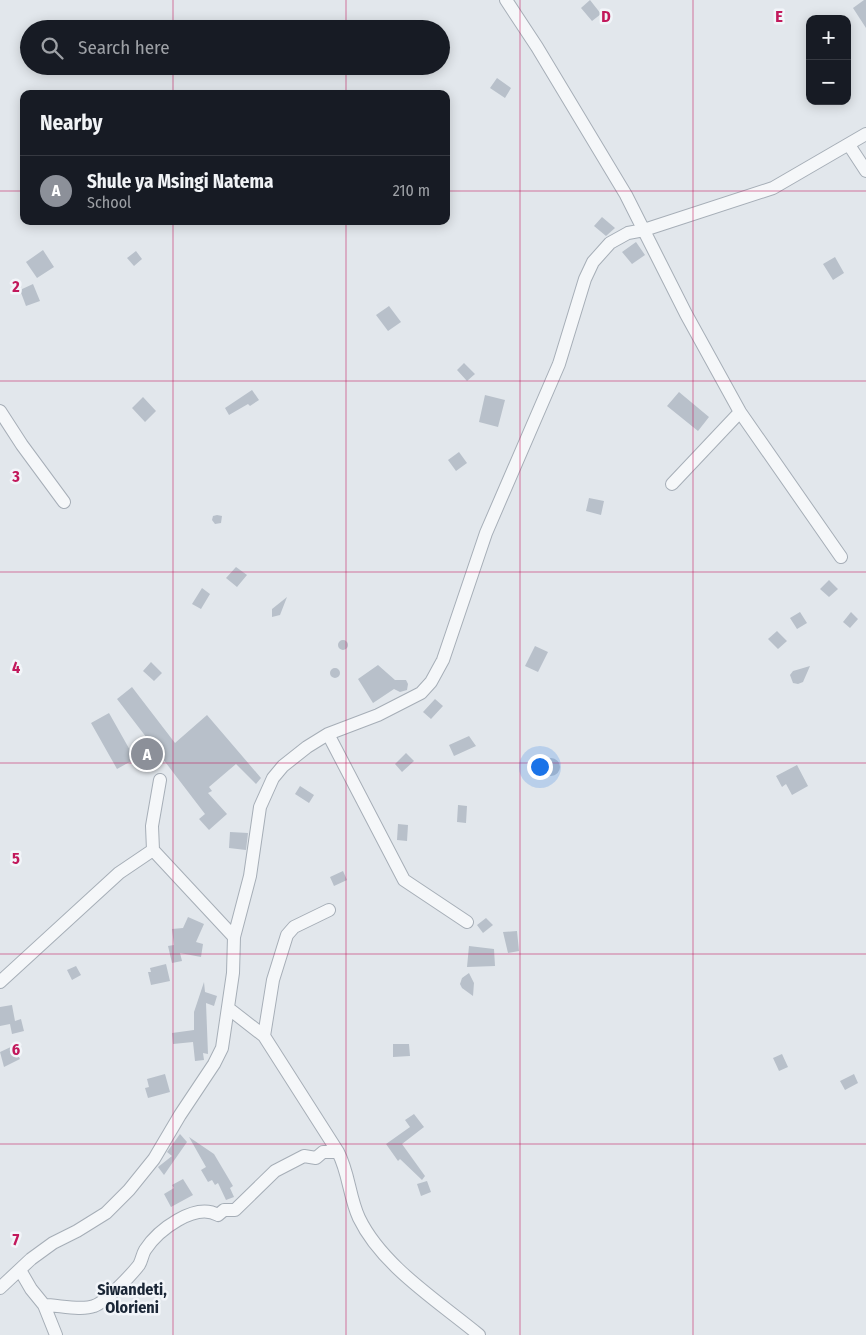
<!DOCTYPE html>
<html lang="en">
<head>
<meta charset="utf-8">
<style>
  :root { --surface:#171b24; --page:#242831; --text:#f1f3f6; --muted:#9ea1a6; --line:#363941; --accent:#8c9099 }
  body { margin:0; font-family:"Fira Sans Condensed",sans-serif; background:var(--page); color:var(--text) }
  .controls { position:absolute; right:15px; top:15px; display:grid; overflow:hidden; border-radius:10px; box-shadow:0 2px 12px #0003 }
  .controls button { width:45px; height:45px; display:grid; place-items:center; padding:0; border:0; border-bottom:1px solid var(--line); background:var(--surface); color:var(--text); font:25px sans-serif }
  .you { position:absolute; left:539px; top:766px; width:18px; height:18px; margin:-12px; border:4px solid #fff; border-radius:50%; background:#1a73e8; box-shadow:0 0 0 8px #1a73e833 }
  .badge { display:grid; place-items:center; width:32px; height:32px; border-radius:50%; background:var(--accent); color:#fff; font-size:16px; font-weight:700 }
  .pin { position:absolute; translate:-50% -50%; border:2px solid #fff; box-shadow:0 1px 5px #0006 }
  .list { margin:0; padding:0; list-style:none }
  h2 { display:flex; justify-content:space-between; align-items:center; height:65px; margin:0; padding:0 20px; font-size:21px }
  h2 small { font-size:16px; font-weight:400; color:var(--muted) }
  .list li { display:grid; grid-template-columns:32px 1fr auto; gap:15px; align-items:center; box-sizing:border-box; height:70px; padding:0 20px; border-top:1px solid var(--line) }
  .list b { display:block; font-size:19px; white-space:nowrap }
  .list p { margin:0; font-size:16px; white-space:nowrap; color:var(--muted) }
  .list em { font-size:16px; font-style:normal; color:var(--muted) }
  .icon { flex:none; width:28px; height:28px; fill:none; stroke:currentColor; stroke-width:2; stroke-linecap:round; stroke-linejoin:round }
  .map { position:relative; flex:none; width:866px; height:1335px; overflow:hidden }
  .search { position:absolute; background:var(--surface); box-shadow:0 2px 12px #0003; left:20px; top:20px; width:430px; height:55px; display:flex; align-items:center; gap:12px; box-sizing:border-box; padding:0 18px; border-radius:28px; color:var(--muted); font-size:19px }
  .panel { position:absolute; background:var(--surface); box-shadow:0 2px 12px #0003; left:20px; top:90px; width:430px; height:135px; border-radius:10px }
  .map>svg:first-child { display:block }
</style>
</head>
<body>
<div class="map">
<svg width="866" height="1335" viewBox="0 0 866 1335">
  <rect width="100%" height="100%" fill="#e2e7ec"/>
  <path fill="#b8c0ca" d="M590,0L601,14L592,21L581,8Z
    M864,0H866V28L853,8Z
    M497,78L511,88L505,98L490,88Z
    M602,217L615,228L606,236L594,226Z
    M636,242L645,255L632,264L622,252Z
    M43,250L54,267L37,278L26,262Z
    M136,251L142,259L134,266L127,258Z
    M835,257L844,273L833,280L823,264Z
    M33,284L40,301L26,306L20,290Z
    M389,306L401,322L388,331L376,315Z
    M464,363L475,374L467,381L457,370Z
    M252,390L259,400L250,406L248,404L229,415L225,408Z
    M679,392L709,417L698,431L667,406Z
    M485,395L505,400L498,427L479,422Z
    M143,397L156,411L145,422L132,408Z
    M459,452L467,463L456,471L448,460Z
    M589,498L604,501L601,515L586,511Z
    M217,515L222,516L221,523L215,524L212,520L213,516Z
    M236,567L247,575L237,587L226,578Z
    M829,580L838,589L829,597L820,589Z
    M202,588L210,594L201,609L192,604Z
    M287,597L280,615L272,617V609Z
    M800,612L807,623L797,629L790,618Z
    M851,612L858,619L850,628L843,622Z
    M777,631L787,641L778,649L768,639Z
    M338 645a5 5 0 1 1 10 0a5 5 0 1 1-10 0Z
    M535,646L548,652L538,672L525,666Z
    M151,662L162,673L154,681L143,671Z
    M378,665L395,680H406L408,684L407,690L400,692L394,689L373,703L358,679Z
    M810,666L803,682L798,684L793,683L790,675L793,671Z
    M330 673a5 5 0 1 1 10 0a5 5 0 1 1-10 0Z
    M132,687L175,743L207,715L261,778L256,784L236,764L209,787L212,791L208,793L227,814L209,830L199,819L205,814L117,699Z
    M435,699L443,706L431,719L423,712Z
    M109,713L135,759L117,769L91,723Z
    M469,736L476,746L454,756L449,745Z
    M406,753L414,761L402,772L395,764Z
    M542 767a9 9 0 1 1 18 0a9 9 0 1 1-18 0Z
    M797,765L808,786L792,795L786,784L782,787L776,776Z
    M300,786L314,795L309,803L295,794Z
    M458,805L467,806L466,823L457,822Z
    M398,824L408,825L407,841L397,840Z
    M230,832L248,833L246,850L229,848Z
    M343,871L347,880L334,886L330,877Z
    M188,917L204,924L196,942L203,944L201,957L180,953L182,961L172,963L168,946L174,945L172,929L183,928Z
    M486,918L493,925L483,933L477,925Z
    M517,931L519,951L508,953L503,932Z
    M469,946L494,949L495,966L467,967Z
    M166,964L170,981L151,985L148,972H151L150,968Z
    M76,966L81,975L72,980L67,970Z
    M469,973L474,983L473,996L462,988L460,984L462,978Z
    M204,982L205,992L217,996L214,1006L206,1003L208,1054L203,1053L204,1060L195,1061L193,1042L173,1044L172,1033L194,1030V1012Z
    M12,1005L15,1021L21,1019L24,1031L12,1034L10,1024L0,1026V1007Z
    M393,1044H409L410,1056L393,1057Z
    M13,1046L20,1059L4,1067L0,1052Z
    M782,1054L788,1067L779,1071L773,1058Z
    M165,1074L170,1092L148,1098L145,1088L149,1087L147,1079Z
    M854,1074L858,1083L845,1090L840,1081Z
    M414,1114L424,1127L402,1144L425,1176L422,1180L400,1159L398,1161L386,1144L410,1127L405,1120Z
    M180,1134L187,1142L164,1175L158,1167L172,1156L167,1152Z
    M189,1137L214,1154L233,1186L230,1188L234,1197L226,1200L218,1183L215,1185L212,1180L208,1182L201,1170L206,1167Z
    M183,1179L193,1195L171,1207L164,1194L174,1188L172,1185Z
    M427,1181L431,1192L421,1196L417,1184Z"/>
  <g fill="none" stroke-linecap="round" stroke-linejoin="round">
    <defs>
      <path id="street" d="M506,0L537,47L626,195L686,314L740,412L841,557
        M849,145L866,171
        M0,411L22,445L64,502
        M672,484L740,412
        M328,734L404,880L467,922
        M160,780L152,826L153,850L234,937
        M0,982L119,873L153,850
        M228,1008L264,1036L338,1152C349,1173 349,1196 359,1218C382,1266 438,1301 479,1335
        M264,1036L273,980L287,935L294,927L329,910
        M20,1270L31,1289L44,1305L56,1335
        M0,1288L31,1259L53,1243L77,1231L106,1213L129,1190L154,1159L180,1115L214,1064L222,1048L233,973L234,937L250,876L260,807L273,778L283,766L307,747L328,734L378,715L421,693L431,682L443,660L486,533L559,364L585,279L593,262L610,243L628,233L644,230L773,188L866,134
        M44,1305C58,1305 81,1311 94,1306C106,1302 131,1275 139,1265C142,1260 142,1255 145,1250C158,1230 195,1202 218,1215L224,1210H235L275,1171L304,1156L316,1158L323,1152H338"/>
    </defs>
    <use href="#street" stroke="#a6aeb7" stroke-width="14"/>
    <use href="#street" stroke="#f5f7f9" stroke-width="12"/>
  </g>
  <path fill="none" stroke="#c2185b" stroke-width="1" stroke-opacity="0.55" d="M173,0V29M346,0V29M520,0V1335M693,0V1335M173,66V94M346,66V94M0,191H24M446,191H866M173,221V1335M346,221V1335M0,381H866M0,572H866M0,763H866M0,954H866M0,1144H866"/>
  <g text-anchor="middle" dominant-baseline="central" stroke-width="5" stroke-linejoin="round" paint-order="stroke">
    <g font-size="16" font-weight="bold" fill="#1a2636" stroke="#f2f5f9">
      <text x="132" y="1289">Siwandeti,<tspan x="132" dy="18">Olorieni</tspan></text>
    </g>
  </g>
  <g font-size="16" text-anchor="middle" font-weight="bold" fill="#c2185b" stroke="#f2f5f9" stroke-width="5" stroke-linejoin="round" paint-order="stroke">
    <text x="606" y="22">D</text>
    <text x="779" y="22">E</text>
    <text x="16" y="292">2</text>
    <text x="16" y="482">3</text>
    <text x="16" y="673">4</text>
    <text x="16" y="864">5</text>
    <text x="16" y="1055">6</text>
    <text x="16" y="1245">7</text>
  </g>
</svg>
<div class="controls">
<button>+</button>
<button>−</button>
</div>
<div class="you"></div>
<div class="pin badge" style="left:147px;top:754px">A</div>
<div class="search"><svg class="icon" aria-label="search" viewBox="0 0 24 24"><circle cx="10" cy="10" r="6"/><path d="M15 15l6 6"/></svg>Search here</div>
<section class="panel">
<h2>Nearby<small></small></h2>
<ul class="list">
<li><span class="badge">A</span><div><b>Shule ya Msingi Natema</b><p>School</p></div><em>210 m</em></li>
</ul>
</section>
</div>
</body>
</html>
